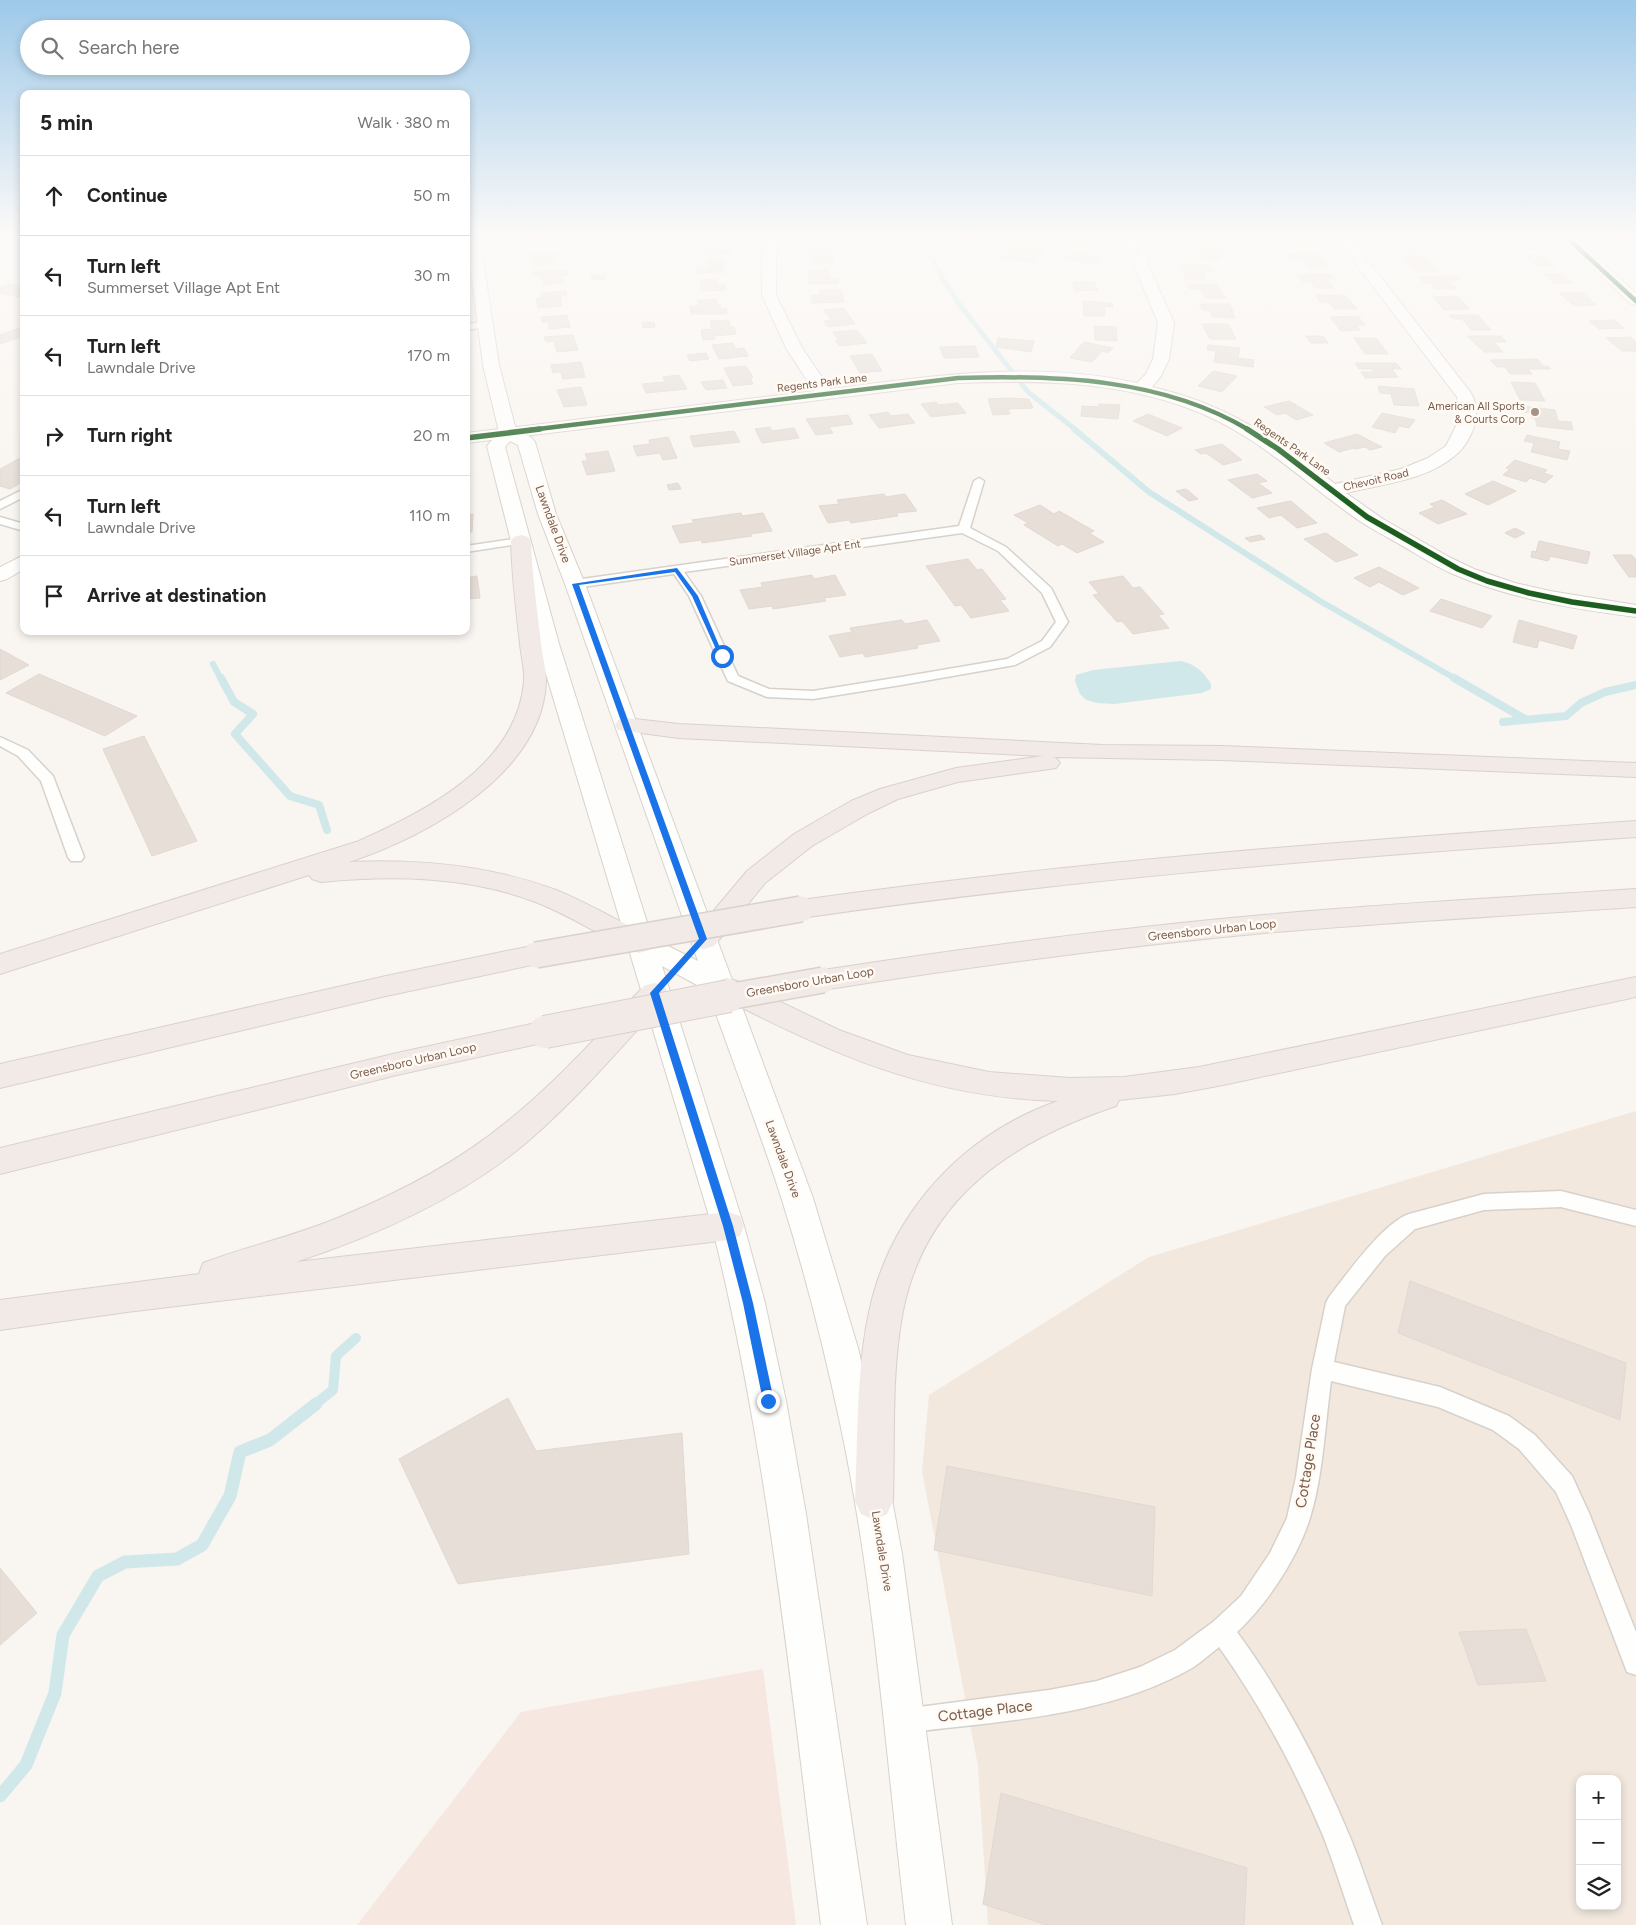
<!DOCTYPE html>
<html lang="en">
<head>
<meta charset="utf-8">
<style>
  :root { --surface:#fff; --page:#f6f6f6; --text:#222; --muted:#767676; --line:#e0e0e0 }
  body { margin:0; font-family:Figtree,sans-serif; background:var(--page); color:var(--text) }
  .controls { position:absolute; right:15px; bottom:15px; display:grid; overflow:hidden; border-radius:10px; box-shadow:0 2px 8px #0003 }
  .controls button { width:45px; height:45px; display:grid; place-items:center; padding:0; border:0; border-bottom:1px solid var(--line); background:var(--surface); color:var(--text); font:25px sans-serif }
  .stop { position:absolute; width:15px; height:15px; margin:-11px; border:4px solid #1a73e8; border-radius:50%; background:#fff }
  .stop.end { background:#1a73e8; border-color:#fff; box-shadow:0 1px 5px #0008 }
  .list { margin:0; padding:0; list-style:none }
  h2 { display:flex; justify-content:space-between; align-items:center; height:65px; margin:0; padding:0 20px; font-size:21px }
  h2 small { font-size:16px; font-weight:400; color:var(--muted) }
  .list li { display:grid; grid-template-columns:32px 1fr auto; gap:15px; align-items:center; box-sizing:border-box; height:80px; padding:0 20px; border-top:1px solid var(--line) }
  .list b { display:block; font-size:19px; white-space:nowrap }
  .list p { margin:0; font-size:16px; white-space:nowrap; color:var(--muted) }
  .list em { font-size:16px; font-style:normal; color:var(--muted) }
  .icon { flex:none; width:28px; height:28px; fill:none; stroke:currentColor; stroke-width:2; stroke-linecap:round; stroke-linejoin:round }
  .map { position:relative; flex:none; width:1636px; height:1925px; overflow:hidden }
  .search { position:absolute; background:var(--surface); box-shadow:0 2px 8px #0003; left:20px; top:20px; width:450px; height:55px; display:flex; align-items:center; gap:12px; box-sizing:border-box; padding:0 18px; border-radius:28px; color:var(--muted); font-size:19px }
  .panel { position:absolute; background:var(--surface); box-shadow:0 2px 8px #0003; left:20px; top:90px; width:450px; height:545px; border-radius:10px }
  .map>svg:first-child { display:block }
</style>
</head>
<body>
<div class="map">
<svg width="1636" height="1925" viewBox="0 0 1636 1925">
  <rect width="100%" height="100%" fill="#f9f5f0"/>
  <path fill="#f2e8de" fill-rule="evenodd" d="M1636,1111V1925H988L978,1766L922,1471L929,1395L1149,1257ZM1580,1779H1617V1906H1580Z"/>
  <path fill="#f6e8e1" d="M763,1669L796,1925H357L521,1712Z"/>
  <path fill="#d0e8ea" d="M1180,661C1194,663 1204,672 1211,684V689L1202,693L1114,704L1097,703L1086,700L1080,694L1075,681L1076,675L1093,670Z"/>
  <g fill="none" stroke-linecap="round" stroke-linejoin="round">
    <path stroke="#d0e8ea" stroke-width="5" d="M914,235L934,260L943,279L959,304L1028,392L1076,430"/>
    <path stroke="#d0e8ea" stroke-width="6" d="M1074,429L1149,492L1320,601L1456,679
      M213,664L221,679"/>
    <path stroke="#d0e8ea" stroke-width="8" d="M221,678L234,702L253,714L235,734L290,796L319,805L327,830
      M1454,678L1525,719
      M1503,722L1566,716L1581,703L1605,692L1636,685"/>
    <path stroke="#d0e8ea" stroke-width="10" d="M314,1405L333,1390L336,1356L356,1338"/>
    <path stroke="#d0e8ea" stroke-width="13" d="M0,1796L26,1765L55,1693L63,1635L98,1576L125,1562L177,1559L202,1545L230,1496L240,1452L270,1440L316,1404"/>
  </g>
  <path fill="#e6ded7" stroke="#e2d8d2" d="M551,235L553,245L535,247L534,242H527L526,237Z
    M806,235H826L828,245H807Z
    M967,235H973L994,244L979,248L955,238Z
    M1504,235H1524L1538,248H1519Z
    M1630,236L1636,241V250H1625L1608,237Z
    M705,241H723L722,250H730V254L705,253V249H695V245H705Z
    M1387,241H1411L1423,253H1406L1400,247H1393Z
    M1015,245L1047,250L1034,263L1000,258Z
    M1197,246L1225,250L1218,260L1197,257L1201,252L1193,251Z
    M831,249L834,263L812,264L810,250Z
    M557,252L558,256H552L554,264L535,265L531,254Z
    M1070,252L1105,258L1099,265L1064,259Z
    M1318,254L1329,268H1309L1302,260H1293L1288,255Z
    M1523,255H1543L1556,266H1536Z
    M1425,257L1439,271H1415L1401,258Z
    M708,260H724V273H697V268H707Z
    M1179,265H1210L1213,271H1202L1206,279H1186Z
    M567,270L569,275L561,276L563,283L544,285L543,279H540V275L534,276L533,271Z
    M808,270H829V278H838V284H808Z
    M1331,274L1335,279H1326L1334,288H1315L1310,281L1303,282L1298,275Z
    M1544,274H1563L1574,283L1554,284Z
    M591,275H604L605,279L592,280Z
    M1456,276L1460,280L1449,281L1457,289H1435L1429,283H1424L1419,277Z
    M717,279L718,284L725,285L726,290L701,291L700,280Z
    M1072,282H1094L1098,290L1076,291Z
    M10,284L24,287V298L0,293V288Z
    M1187,284H1216L1226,298H1206L1199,289H1190Z
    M819,290H842L844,302L812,303L811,296L820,295Z
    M566,291L567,295L560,296L562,306L538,308L536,298H542L541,293Z
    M1560,293H1583L1597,305L1574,306Z
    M1315,295H1345L1357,309H1334L1328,302H1320Z
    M1457,296L1470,309L1444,310L1433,297Z
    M716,299L717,305H720V309H726L727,314H691L690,306H698V300Z
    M1083,301L1112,303L1113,307L1104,306L1105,316H1084Z
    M1200,304H1230L1235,318L1212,317L1209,310H1202Z
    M844,308L855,324L828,327L824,321L831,320L824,310Z
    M567,315L570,327L549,329L548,322H542L541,317Z
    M1449,315H1478L1491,330H1471L1462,319H1453Z
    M1358,316L1365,325H1356L1360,330L1341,331L1330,317Z
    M728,320L731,327H734L736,334L714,336L715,339L703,340L701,330L712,329L710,321Z
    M1615,320L1624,328L1599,329L1589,321Z
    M642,322H654L655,327L643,328Z
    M1202,324H1228L1236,339H1210Z
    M24,326V336L0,344V335Z
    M1094,326L1116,327L1117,341L1095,340Z
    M857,330L867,343L840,346L835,341H839L833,332Z
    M573,335L578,350L557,352L554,341L546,342L544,337Z
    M1306,336H1323L1328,343H1311Z
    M1467,336H1501L1506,342H1494L1503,352H1484Z
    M1630,337L1636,342V351H1622L1606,338Z
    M998,338L1034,341L1031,352L996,347Z
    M1354,338H1376L1388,354H1365Z
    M1084,342L1113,348L1108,353L1102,351L1092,362L1070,358Z
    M733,343L736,349L744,348L748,356L719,359L712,345Z
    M1208,345L1240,348L1238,358L1254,360L1253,367L1214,362L1216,351L1207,350Z
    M975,346L979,357L944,358L940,347Z
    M706,353L709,359L690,361L687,355Z
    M872,354L882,371L860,373L850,356Z
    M1537,359L1543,366H1548L1551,369H1528L1532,374H1510L1505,367H1497L1490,360Z
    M581,362L585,377L563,379L561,372L553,373L551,365Z
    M1355,363H1396L1401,369H1392L1398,377L1365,378L1361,372H1374L1372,369H1359Z
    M746,366L753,377H750L753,384L733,386L724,368Z
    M1213,371L1237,376L1222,392L1198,386Z
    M679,375L687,389L646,393L642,384L665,382L663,377Z
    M723,380L727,388L706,390L701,382Z
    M1511,382L1535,383L1545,401L1520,400Z
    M1378,386L1389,387L1391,394L1380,393Z
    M581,387L587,405L564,407L557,390Z
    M1389,387L1414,389L1419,406L1394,405Z
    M1006,398L1029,399L1033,408L1008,409L1010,414L993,415L988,399Z
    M1289,401L1313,415L1296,420L1285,413L1277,415L1264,407Z
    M936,402L938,405L958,403L966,413L931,417L921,404Z
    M1099,404L1120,405L1118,419L1081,416L1082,406L1099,407Z
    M1522,406L1555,410L1558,421L1571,422L1573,430L1537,426L1535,418H1532L1530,413L1524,412Z
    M888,412L891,416L908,414L915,423L879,428L869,415Z
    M1382,413L1415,420L1409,428L1399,426L1395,433L1372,427Z
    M1148,414L1182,428L1167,436L1133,421Z
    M848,415L853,424L829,427L833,433L816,435L806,419Z
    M770,427L772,431L794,428L799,438L762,443L755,429Z
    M734,431L740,442L694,447L690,436Z
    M1357,434L1382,447L1370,450L1365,447L1356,449L1354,448L1339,452L1324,443Z
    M1527,435L1560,442L1558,449L1570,451L1567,460L1531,452L1534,443L1524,441Z
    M668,437L677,458L663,460L660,453L637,456L633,446L650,444L649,440Z
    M1222,444L1242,460L1223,465L1206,453L1201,454L1195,450Z
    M608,451L615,471L587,475L582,461H588L585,454Z
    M24,456V481L10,489L0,486V469Z
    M1515,460L1547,470L1544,473L1553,476L1545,483L1530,478L1526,482L1503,475L1510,469L1506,468Z
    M1257,474L1267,481L1258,483L1272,493L1252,498L1228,480Z
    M1493,481L1516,491L1488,505L1465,494Z
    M678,483L681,489L669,490L667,485Z
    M1186,489L1198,499L1189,501L1176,491Z
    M884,494L886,497L905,494L917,511L896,513L898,516L851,523L849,520L828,523L819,506L839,504L837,500Z
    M1442,500L1467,514L1438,524L1419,513L1435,507L1430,504Z
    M1291,501L1317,523L1297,528L1281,515L1269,518L1257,508Z
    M1040,505L1054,514L1059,511L1094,531L1089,533L1104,542L1077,553L1062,544L1058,546L1024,525L1028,523L1014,515Z
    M741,513L742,516L763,513L772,531L750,534L752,536L702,543L701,540L680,543L672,526L694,523L692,520Z
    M473,514L472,532H466V515Z
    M1515,528L1525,533L1515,538L1505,533Z
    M1326,533L1358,555L1336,562L1304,539Z
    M1260,535L1265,539L1250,542L1245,538Z
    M1539,541L1590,552L1587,564L1550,556L1548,561L1531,557L1532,551L1536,552Z
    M1613,555H1632L1636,560V577H1629Z
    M968,559L977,570L982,569L1006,599L1000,600L1009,611L971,618L961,605L955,606L926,566Z
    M1379,567L1419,588L1403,595L1379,582L1370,587L1354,578Z
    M812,575L814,579L835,575L846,595L824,598L826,601L773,609L772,606L749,609L740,590L763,587L761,583Z
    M477,576L480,598L466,599V578Z
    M1123,576L1133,588L1140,587L1164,614L1158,615L1169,628L1133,634L1122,621L1117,622L1093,595L1099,594L1089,582Z
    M1441,599L1492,616L1482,628L1430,611Z
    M902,620L905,624L927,620L940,641L917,645L918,648L865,657L863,653L840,657L829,636L852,632L850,628Z
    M1519,620L1577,636L1573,649L1539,640L1537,648L1513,642Z
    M0,649L29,665L0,680Z
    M39,674L137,716L105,736L6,693Z
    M144,736L197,841L152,856L103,749Z
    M1410,1281L1626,1363L1620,1420L1398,1333Z
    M508,1398L536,1451L682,1433L689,1554L458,1584L399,1459Z
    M947,1466L1155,1507L1152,1596L934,1550Z
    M0,1568L37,1613L0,1645Z
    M1526,1629L1546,1681L1478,1685L1459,1632Z
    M1001,1793L1247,1868L1244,1925H1047L983,1904Z"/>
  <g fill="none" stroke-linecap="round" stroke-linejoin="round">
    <defs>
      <path id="lane" d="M484,322L488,325L487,327L466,330V324Z
        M979,478L984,481L970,528L1006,547L1051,588L1068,622L1050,647L1015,665L901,685L813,699L767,697L728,681L689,596L674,574L575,588L569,584L575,580L959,526L974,481ZM962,533L998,551L1042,593L1056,622L1042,641L1007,659L901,677L813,691L769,689L738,676L701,596L684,572Z
        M24,489V497L0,509V501Z
        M0,517L24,524V531L0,524Z
        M521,538L527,541L525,543L466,552V546Z
        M0,737L28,750L53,776L84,857L81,861H71L68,857L41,781L18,756L0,746Z
        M1561,1191L1636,1210V1226L1561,1207L1484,1210L1415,1229L1385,1256L1345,1306L1334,1362L1440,1387L1509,1416L1535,1435L1572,1476L1589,1513L1636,1632V1675L1627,1672L1571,1525L1556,1492L1519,1449L1493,1430L1438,1407L1331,1381C1325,1425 1323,1478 1309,1521C1296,1560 1267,1604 1237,1632C1284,1696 1322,1769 1352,1842C1363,1870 1372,1898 1382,1925H1354C1344,1896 1335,1867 1324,1838C1296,1771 1261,1706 1219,1647C1210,1654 1201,1662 1192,1668C1106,1717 1000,1721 904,1733L895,1730L892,1721L895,1712L904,1709L1049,1690L1097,1681L1140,1667L1175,1650L1213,1622L1241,1596L1270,1553L1287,1518L1296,1477L1312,1369L1326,1303L1329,1297C1347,1274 1383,1223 1409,1214L1484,1194Z"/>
      <path id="street" d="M762,235H776V295L802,348L830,389C931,376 1035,360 1137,383L1146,374L1153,359L1158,323L1133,262L1139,250L1079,239L1072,235H1101L1145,242L1156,235H1172L1153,249L1147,262L1174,323L1169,359L1161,376L1152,387C1224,403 1278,439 1335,484L1401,469L1428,458L1446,446L1460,418L1457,397L1334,235H1348L1471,393C1477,403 1478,417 1474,427C1471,435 1465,447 1458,453C1429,480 1383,484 1346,493L1383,519L1449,557L1474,569L1515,583L1550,591L1636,605V617C1574,609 1511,599 1453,574C1432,565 1414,552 1394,541C1383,535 1372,529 1361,522C1301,481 1256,432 1185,407C1112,381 1035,380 958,383L466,443V433L814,391L786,348L762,295Z
        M1557,235H1572L1636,293V305L1631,304Z
        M24,555V569L7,579L0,581V567Z"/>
      <path id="secondary" d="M466,235H479L499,365L516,430L532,438L535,442L556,514L585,584L813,1198L858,1348L885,1462L902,1554L952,1925H906C886,1758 875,1588 840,1423C824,1348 805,1273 782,1200C759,1129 732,1060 708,991L662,966L744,1226L765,1303L786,1401L806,1514L867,1925H821C791,1691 769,1455 712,1226L537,644L487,446L499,432L483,365ZM510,441L518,445L538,514L565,584L698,961L652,938L559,644L505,447Z"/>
      <path id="highway" d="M521,535L528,537L531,541C532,575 537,609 541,643C542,655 546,668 546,680C544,773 426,837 349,862C419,859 489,865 556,890C588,903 618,921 649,936L653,943L649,950L639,953L629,950C599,934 570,916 538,903C469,876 394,875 321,882L312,879L309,875L0,974V954L359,841C427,810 516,766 524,682C525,670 521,656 520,644C516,610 512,576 511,541L514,537Z
        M626,718L679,724L1103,745L1221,746L1636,763V777L1221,760L1052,757L1056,758L1060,763L1056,768L958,782L898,799L869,813L812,846L765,883L714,946L704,949L694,946L690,939L747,871L794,834L851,801L880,789L956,768L1043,756L679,738L618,730L615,725L618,720Z
        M1636,821V837C1357,856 1078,878 801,918L792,915L788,909L792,903L801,900C1078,861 1357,840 1636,821Z
        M1636,889V907C1516,915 1395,922 1275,932C1124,946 973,966 823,990L813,987L809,980L813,973L823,970C973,947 1124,927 1275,914C1395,903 1516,897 1636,889Z
        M536,945L546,948L550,955L546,962L386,996L0,1088V1064L386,976Z
        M1636,977V997L1223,1085L1175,1094L1119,1100L1116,1106C1012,1141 926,1197 903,1311C891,1373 895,1438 893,1501L887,1514L874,1520L861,1514L855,1501C858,1438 856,1373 869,1312C890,1213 963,1134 1058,1101C926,1097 832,1054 717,995L713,988L717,981L727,978L737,981L839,1030L908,1055L989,1072L1070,1078L1124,1077L1199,1067Z
        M654,983L664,986L668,993L664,1000C620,1049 577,1099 527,1142C461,1198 377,1235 296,1262L728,1212L740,1216L744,1226L740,1236L728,1240L127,1312L0,1330V1300L199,1274L203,1263C248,1246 295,1236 340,1217C398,1193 455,1164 504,1124C556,1083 599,1034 644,986Z
        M545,1021L555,1024L559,1032L555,1040L397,1075L0,1174V1148L397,1053Z"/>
    </defs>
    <use href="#lane" stroke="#d7d1cb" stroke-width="3"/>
    <use href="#street" stroke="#d7d1cb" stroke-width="2"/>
    <use href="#secondary" stroke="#d9d2cb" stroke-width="2"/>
    <use href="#highway" stroke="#dad1cc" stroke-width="2"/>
    <use href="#lane" fill="#fefefd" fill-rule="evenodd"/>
    <use href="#street" fill="#fefefd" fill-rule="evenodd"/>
    <use href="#secondary" fill="#fefefd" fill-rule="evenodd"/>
    <use href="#highway" fill="#f2eae7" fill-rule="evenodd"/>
    <defs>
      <path id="highway-bridge-far1" d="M536,955L801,909
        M722,998L823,980"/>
      <path id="highway-bridge" d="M545,1032L729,996"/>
    </defs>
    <use href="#highway-bridge-far1" stroke="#dad1cc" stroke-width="28" stroke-linecap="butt"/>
    <use href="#highway-bridge" stroke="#dad1cc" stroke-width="34" stroke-linecap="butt"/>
    <use href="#highway-bridge-far1" stroke="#f2eae7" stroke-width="25"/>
    <use href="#highway-bridge" stroke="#f2eae7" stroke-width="32"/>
    <defs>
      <path id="cycleway-far1" d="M1564,235L1636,301
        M530,430L958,378C1057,375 1162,378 1249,430"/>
      <path id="cycleway" d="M1247,429L1278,449L1367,517L1458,569L1487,581L1529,593L1572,602L1636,611
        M466,438L540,429"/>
    </defs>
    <use href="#cycleway-far1" stroke="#fffaf3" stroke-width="6"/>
    <use href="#cycleway" stroke="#fffaf3" stroke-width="8"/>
    <use href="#cycleway-far1" stroke="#1b5e20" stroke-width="4.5"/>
    <use href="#cycleway" stroke="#1b5e20" stroke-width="5.5"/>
  </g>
  <linearGradient id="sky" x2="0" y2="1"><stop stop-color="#9ec9e9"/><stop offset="0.47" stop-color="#fcfaf8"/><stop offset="1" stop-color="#fcfaf8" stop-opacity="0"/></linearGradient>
  <rect width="1636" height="504" fill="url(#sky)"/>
  <path fill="#1a73e8" d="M677,568L698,596L724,657L719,656L692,596L675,572L579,585L707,939L659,993L733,1226L753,1303L774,1401L772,1405L768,1406L765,1405L763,1401L743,1303L723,1226L650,993L699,939L572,584Z"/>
  <circle fill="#a69286" stroke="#fffaf3" stroke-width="2" cx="1535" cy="412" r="5"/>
  <g text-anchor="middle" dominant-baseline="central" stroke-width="5" stroke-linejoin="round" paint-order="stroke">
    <g font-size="11" fill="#7a5c4d" stroke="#fffaf3">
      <text transform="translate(822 383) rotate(-7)">Regents Park Lane</text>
      <text transform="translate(1292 447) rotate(35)">Regents Park Lane</text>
      <text transform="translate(1376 480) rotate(-13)">Chevoit Road</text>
      <text transform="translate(795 553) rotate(-8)">Summerset Village Apt Ent</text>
    </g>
    <g font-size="11" fill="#7a5c4d" stroke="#fffaf3" text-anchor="end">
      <text x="1525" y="406">American All Sports<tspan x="1525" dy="13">&amp; Courts Corp</tspan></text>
    </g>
    <g font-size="12" fill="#7a5c4d" stroke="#fffaf3">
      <text transform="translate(553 524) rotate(70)">Lawndale Drive</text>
      <text transform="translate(1212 930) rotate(-6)">Greensboro Urban Loop</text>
      <text transform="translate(810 982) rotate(-10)">Greensboro Urban Loop</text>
      <text transform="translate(413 1061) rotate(-13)">Greensboro Urban Loop</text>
      <text transform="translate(783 1159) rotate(70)">Lawndale Drive</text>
      <text transform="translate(882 1551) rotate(81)">Lawndale Drive</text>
    </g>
    <g font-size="15" fill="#7a5c4d" stroke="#fffaf3">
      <text transform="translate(1308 1461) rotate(-81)">Cottage Place</text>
      <text transform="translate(985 1711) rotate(-7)">Cottage Place</text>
    </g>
  </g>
</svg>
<div class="controls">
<button>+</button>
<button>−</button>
<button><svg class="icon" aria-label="layers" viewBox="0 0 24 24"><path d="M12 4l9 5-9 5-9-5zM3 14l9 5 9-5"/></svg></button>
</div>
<div class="stop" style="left:722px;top:656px"></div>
<div class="stop end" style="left:768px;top:1401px"></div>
<div class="search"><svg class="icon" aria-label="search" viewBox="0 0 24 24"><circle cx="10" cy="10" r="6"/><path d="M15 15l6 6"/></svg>Search here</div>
<section class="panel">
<h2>5 min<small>Walk · 380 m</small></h2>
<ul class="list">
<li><svg class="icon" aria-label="ahead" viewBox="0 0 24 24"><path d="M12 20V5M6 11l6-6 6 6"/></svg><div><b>Continue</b></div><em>50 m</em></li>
<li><svg class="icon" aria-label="left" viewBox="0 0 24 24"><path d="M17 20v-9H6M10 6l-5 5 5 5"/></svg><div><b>Turn left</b><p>Summerset Village Apt Ent</p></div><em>30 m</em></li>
<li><svg class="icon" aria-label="left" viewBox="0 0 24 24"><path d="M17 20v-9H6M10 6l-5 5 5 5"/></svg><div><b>Turn left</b><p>Lawndale Drive</p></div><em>170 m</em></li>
<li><svg class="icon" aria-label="right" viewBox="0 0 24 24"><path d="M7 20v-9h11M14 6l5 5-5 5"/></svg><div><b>Turn right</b></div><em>20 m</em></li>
<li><svg class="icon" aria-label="left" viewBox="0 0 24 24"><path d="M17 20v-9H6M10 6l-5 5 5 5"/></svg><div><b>Turn left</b><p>Lawndale Drive</p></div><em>110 m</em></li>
<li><svg class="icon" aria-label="arrive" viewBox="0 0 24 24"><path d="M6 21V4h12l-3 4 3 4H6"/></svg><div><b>Arrive at destination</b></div></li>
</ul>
</section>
</div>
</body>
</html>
